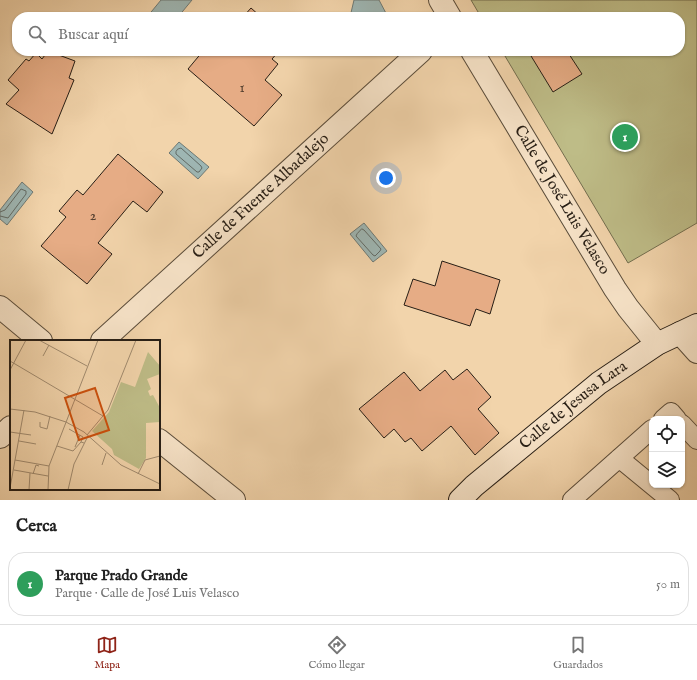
<!DOCTYPE html>
<html lang="es">
<head>
<meta charset="utf-8">
<style>
  :root { --surface:#fff; --page:#f6f6f6; --text:#222; --muted:#767676; --line:#e0e0e0; --accent:#8f2418 }
  body { margin:0; font-family:"IM FELL English",serif; background:var(--page); color:var(--text) }
  .controls { position:absolute; right:12px; bottom:12px; display:grid; overflow:hidden; border-radius:8px; box-shadow:0 1px 3px #0004 }
  .controls button { width:36px; height:36px; display:grid; place-items:center; padding:0; border:0; border-bottom:1px solid var(--line); background:var(--surface); color:var(--text); font:20px sans-serif }
  .you { position:absolute; left:386px; top:178px; width:14px; height:14px; margin:-10px; border:3px solid #fff; border-radius:50%; background:#1a73e8; box-shadow:0 0 0 6px #1a73e833 }
  .badge { display:grid; place-items:center; width:26px; height:26px; border-radius:50%; background:var(--accent); color:#fff; font-size:13px; font-weight:700 }
  .pin { position:absolute; translate:-50% -50%; border:2px solid #fff; box-shadow:0 1px 4px #0006 }
  .list { margin:0; padding:0; list-style:none }
  h2 { display:flex; justify-content:space-between; align-items:center; height:52px; margin:0; padding:0 16px; font-size:17px }
  h2 small { font-size:13px; font-weight:400; color:var(--muted) }
  .list li { display:grid; grid-template-columns:26px 1fr auto; gap:12px; align-items:center; box-sizing:border-box; height:64px; margin:0 8px 8px; padding:0 8px; border:1px solid var(--line); border-radius:16px }
  .list b { display:block; font-size:15px; white-space:nowrap }
  .list p { margin:0; font-size:13px; white-space:nowrap; color:var(--muted) }
  .list em { font-size:13px; font-style:normal; color:var(--muted) }
  .icon { flex:none; width:22px; height:22px; fill:none; stroke:currentColor; stroke-width:2; stroke-linecap:round; stroke-linejoin:round }
  .map { position:relative; flex:none; width:697px; height:500px; overflow:hidden }
  .search { position:absolute; background:var(--surface); box-shadow:0 1px 3px #0004; left:12px; right:12px; top:12px; height:44px; display:flex; align-items:center; gap:10px; box-sizing:border-box; padding:0 14px; border-radius:16px; color:var(--muted); font-size:15px }
  .sheet { height:124px; background:var(--surface) }
  nav { display:flex; justify-content:space-around; align-items:center; box-sizing:border-box; height:56px; border-top:1px solid var(--line); background:var(--surface); font-size:11px; color:var(--muted) }
  nav a { display:grid; justify-items:center; gap:2px }
  nav .on { color:var(--accent) }
  .map>svg:first-child { display:block }
</style>
</head>
<body>
<div class="map">
<svg width="697" height="500" viewBox="0 0 697 500">
  <rect width="100%" height="100%" fill="#f2d4ab"/>
  <filter id="stains"><feTurbulence type="fractalNoise" baseFrequency=".005" numOctaves="4"/><feColorMatrix values="0 0 0 0 .2 0 0 0 0 .09 0 0 0 0 .02 0 0 0 .5 -.17"/></filter>
  <radialGradient id="worn" r=".72"><stop offset=".6" stop-color="#630" stop-opacity="0"/><stop offset="1" stop-color="#630" stop-opacity=".3"/></radialGradient>
  <path fill="#bebc87" stroke="#726d4e" d="M471,0H697V223L628,263L502,51H680V17H481Z"/>
  <path fill="#9eb6b3" stroke="#6e7974" d="M161,0H192L178,17H147Z
    M354,0H379L388,17H350Z
    M179,142L209,167L198,179L169,153Z
    M22,182L33,192L7,225L0,219V210Z
    M364,223L387,251L373,262L350,234Z"/>
  <g fill="none" stroke-linecap="round" stroke-linejoin="round">
    <path stroke="#626a64" stroke-width="1" d="M178,149L181,148L201,166L202,168L199,172H197L176,154V152Z
      M0,212L5,210L21,189L26,191V194L8,218L0,216
      M362,229L364,230L381,249L380,251L375,256L373,255L356,236L357,234Z"/>
  </g>
  <path fill="#e6ac85" stroke="#271e15" d="M251,8L261,17H243Z
    M48,51L75,61L69,78L74,80L52,134L6,104L19,90L8,80L26,59L29,61L36,53L42,59Z
    M203,51H279L272,59L278,64L265,80L282,95L254,126L188,69Z
    M528,51H567L582,74L553,92Z
    M118,154L163,192L147,212L133,201L98,243L112,254L87,284L41,246L66,217L59,211L77,190L83,195Z
    M442,261L500,280L490,314L476,309L470,326L404,305L413,279L435,286Z
    M467,369L491,397L478,409L499,433L475,455L451,426L422,451L411,438L405,442L394,429L384,438L359,409L404,372L420,391L445,370L453,380Z"/>
  <g fill="none" stroke-linecap="round" stroke-linejoin="round">
    <defs>
      <path id="service" d="M663,419L671,412L677,419
        M682,424L697,440
        M619,458L670,500
        M572,500L652,429"/>
      <g id="minor">
        <path d="M440,0L450,17"/>
        <path id="s1" d="M472,51L615,289L628,308L657,344"/>
        <path d="M0,307L41,341"/>
        <path d="M680,333L697,352"/>
        <path id="s2" d="M102,341L421,51"/>
        <path d="M0,437L11,427"/>
        <path d="M159,440L234,500"/>
      </g>
      <g id="secondary">
        <path id="s3" d="M460,500L474,486L599,383L657,344L697,325"/>
      </g>
    </defs>
    <use href="#service" stroke="#5a4c3a" stroke-width="20"/>
    <use href="#minor" stroke="#5a4c3a" stroke-width="24"/>
    <use href="#secondary" stroke="#271e15" stroke-width="24"/>
    <use href="#service" stroke="#f7e3c8" stroke-width="18"/>
    <use href="#minor" stroke="#f7e3c8" stroke-width="22"/>
    <use href="#secondary" stroke="#f7e3c8" stroke-width="22"/>
  </g>
  <g text-anchor="middle" dominant-baseline="central" stroke-width="4" stroke-linejoin="round" paint-order="stroke">
    <g font-size="14" fill="#574231">
      <text x="242" y="88">1</text>
      <text x="93" y="216">2</text>
    </g>
    <g font-size="16" fill="#271e15" stroke="#f7e3c8">
      <text stroke="none"><textPath href="#s2" startOffset="215">Calle de Fuente Albadalejo</textPath></text>
      <text stroke="none"><textPath href="#s1" startOffset="174">Calle de José Luis Velasco</textPath></text>
      <text stroke="none"><textPath href="#s3" startOffset="148">Calle de Jesusa Lara</textPath></text>
    </g>
  </g>
  <g transform="translate(10 340)">
    <rect width="150" height="150" fill="#f2d4ab"/>
    <path d="M138,12L150,26V34L137,39L141,49L138,51L140,56L143,55L150,68V82L136,83V118L129,129L104,115L102,109L82,91L99,72L111,42L125,47Z" fill="#bebc87"/>
    <path fill="none" stroke="#a18b6f" stroke-width="1" d="M29,0L77,26M33,16L39,5M0,21L93,76M0,30L16,0M0,69L25,72L56,82L74,92L111,125L150,144M30,82V87L37,89L40,76M59,89L73,97L71,102M0,92L21,95M77,95L98,70L126,0M9,101L26,104M47,106L63,111L71,102L74,103M65,107L70,95M5,120L39,126M92,125L96,113M4,130L38,136M23,134L26,125L29,126M128,134L135,120L150,116M0,148L14,70M19,150L20,133M38,150L39,126L88,0M58,150L64,124L78,96"/>
    <path fill="#cb500d" fill-opacity="0.15" stroke="#cb500d" stroke-width="2" d="M85,48L99,90L69,100L55,58Z"/>
    <rect width="150" height="150" fill="none" stroke="#271e15" stroke-width="2"/>
  </g>
  <rect width="100%" height="100%" filter="url(#stains)"/>
  <rect width="100%" height="100%" fill="url(#worn)"/>
</svg>
<div class="controls">
<button><svg class="icon" aria-label="locate" viewBox="0 0 24 24"><circle cx="12" cy="12" r="6"/><path d="M12 2v4M12 18v4M2 12h4M18 12h4"/></svg></button>
<button><svg class="icon" aria-label="layers" viewBox="0 0 24 24"><path d="M12 4l9 5-9 5-9-5zM3 14l9 5 9-5"/></svg></button>
</div>
<div class="you"></div>
<div class="pin badge" style="left:625px;top:137px;background:#2e9e5b">1</div>
<div class="search"><svg class="icon" aria-label="search" viewBox="0 0 24 24"><circle cx="10" cy="10" r="6"/><path d="M15 15l6 6"/></svg>Buscar aquí</div>
</div>
<section class="sheet">
<h2>Cerca<small></small></h2>
<ul class="list">
<li><span class="badge" style="background:#2e9e5b">1</span><div><b>Parque Prado Grande</b><p>Parque · Calle de José Luis Velasco</p></div><em>50 m</em></li>
</ul>
</section>
<nav>
<a class="on"><svg class="icon" aria-label="map" viewBox="0 0 24 24"><path d="M3 6l6-2 6 2 6-2v14l-6 2-6-2-6 2zM9 4v14M15 6v14"/></svg>Mapa</a>
<a><svg class="icon" aria-label="directions" viewBox="0 0 24 24"><path d="M12 3l9 9-9 9-9-9zM9 14v-3h6M13 9l2 2-2 2"/></svg>Cómo llegar</a>
<a><svg class="icon" aria-label="saved" viewBox="0 0 24 24"><path d="M7 4h10v16l-5-4-5 4z"/></svg>Guardados</a>
</nav>
</body>
</html>
